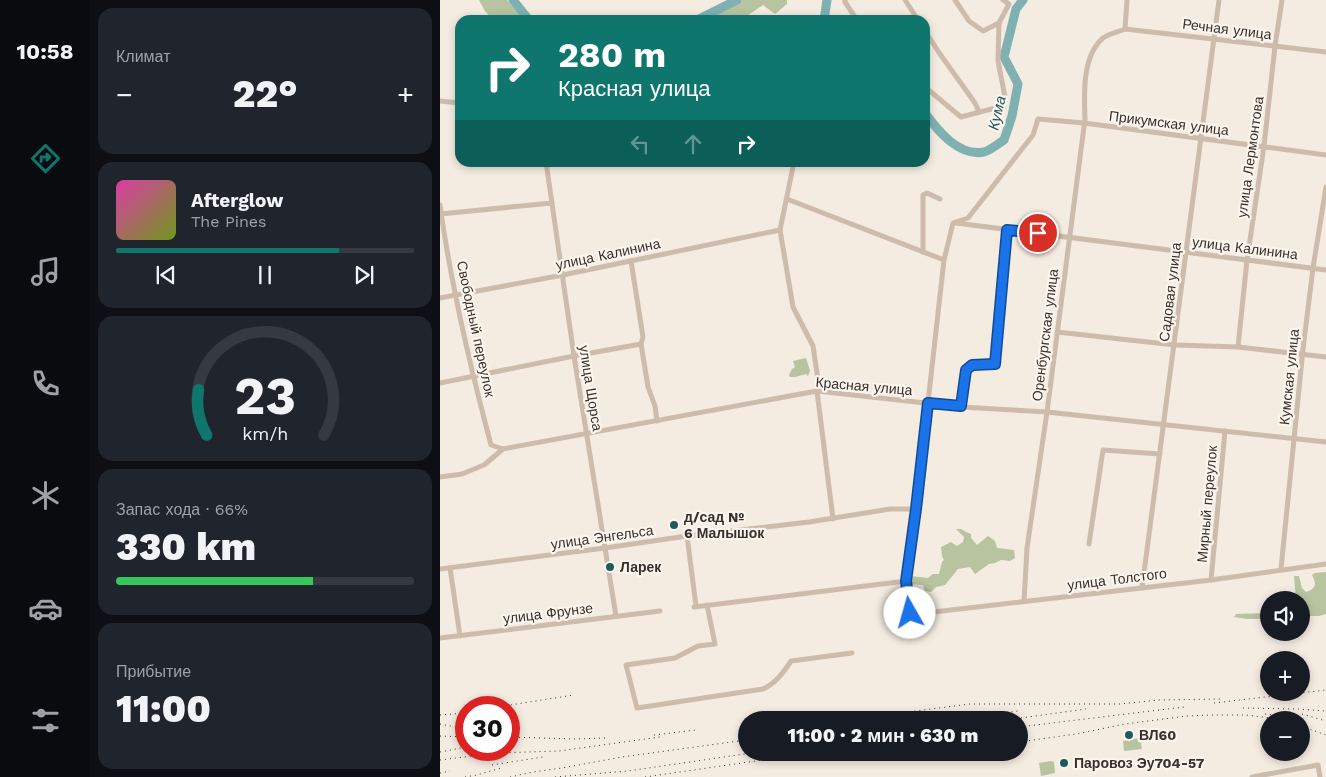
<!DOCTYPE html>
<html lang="ru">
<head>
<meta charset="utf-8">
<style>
	:root { --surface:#171b24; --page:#20242c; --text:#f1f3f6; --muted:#9ea1a6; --line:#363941; --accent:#0f766e }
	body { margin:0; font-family:"Work Sans",sans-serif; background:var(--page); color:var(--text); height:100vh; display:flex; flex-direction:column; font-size:19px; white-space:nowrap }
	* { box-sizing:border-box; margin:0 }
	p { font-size:16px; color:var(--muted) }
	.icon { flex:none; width:28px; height:28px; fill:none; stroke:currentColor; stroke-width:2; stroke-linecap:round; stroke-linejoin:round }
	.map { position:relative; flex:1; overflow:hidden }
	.details { display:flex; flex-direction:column; gap:8px; padding:8px; background:#0d0f14; width:350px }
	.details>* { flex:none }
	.hud { position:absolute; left:15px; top:15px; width:475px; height:152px; border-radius:15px; box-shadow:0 2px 8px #0003; background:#0f766e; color:#fff; overflow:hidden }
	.tools { position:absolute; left:820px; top:591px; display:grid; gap:10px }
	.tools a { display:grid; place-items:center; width:50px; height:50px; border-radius:50%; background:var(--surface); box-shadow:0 2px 8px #0003; font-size:25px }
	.speed { position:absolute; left:15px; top:696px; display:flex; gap:10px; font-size:25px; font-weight:700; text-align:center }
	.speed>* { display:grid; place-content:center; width:65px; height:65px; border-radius:50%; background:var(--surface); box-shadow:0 2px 8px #0003; line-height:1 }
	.speed .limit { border:8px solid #d22; background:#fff; color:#111 }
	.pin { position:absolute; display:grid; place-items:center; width:42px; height:42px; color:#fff; margin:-21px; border:2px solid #fff; border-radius:50%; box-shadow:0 1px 5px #0007 }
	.me { position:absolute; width:55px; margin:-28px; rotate:353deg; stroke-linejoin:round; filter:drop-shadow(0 0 4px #0008) }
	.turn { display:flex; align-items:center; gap:18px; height:105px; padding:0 20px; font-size:22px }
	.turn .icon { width:65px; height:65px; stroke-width:2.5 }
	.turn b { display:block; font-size:35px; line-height:42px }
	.lanes { display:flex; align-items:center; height:48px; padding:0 20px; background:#0003; justify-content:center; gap:25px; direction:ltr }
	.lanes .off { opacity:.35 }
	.big { font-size:38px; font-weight:800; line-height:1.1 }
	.details .widget { flex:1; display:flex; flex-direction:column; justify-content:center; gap:8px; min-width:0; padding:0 18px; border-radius:15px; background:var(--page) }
	.details .dial { align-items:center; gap:0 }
	.dial svg { height:130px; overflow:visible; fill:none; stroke:var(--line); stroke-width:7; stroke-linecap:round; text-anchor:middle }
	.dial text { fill:var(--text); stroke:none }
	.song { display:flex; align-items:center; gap:15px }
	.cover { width:60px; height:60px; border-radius:8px; background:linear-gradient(135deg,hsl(320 70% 55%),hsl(80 70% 35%)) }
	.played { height:5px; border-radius:2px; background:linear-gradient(90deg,var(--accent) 75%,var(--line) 75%) }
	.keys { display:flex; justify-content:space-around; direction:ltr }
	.heat { display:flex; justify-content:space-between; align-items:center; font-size:28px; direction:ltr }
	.charge { height:8px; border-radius:4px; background:linear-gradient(90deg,#34c759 66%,var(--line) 0) }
	.trip { position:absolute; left:298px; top:711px; width:290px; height:50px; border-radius:25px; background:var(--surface); box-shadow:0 2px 8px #0003; font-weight:800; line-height:50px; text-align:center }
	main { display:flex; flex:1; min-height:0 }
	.dock { display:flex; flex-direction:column; width:90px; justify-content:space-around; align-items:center; background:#090b0e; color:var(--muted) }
	.dock .icon { width:35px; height:35px }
	.dock .selected { color:var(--accent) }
	.dock b { font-size:22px; color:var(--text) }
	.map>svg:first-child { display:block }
	.green { fill:#b8c4a0 }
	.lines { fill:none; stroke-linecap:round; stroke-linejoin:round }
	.river { stroke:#7fb0b2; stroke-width:9 }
	.minor { stroke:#cdbbac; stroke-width:5 }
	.rail { stroke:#3b302b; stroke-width:1; stroke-dasharray:1 4; stroke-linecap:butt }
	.route-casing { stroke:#114b97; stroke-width:12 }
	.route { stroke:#1a73e8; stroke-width:9 }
	.poi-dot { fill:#1f5a5e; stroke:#fbf5ee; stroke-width:2 }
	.labels { text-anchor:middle; stroke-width:4.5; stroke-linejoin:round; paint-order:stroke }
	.street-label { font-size:14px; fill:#3b302b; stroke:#fbf5ee }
	.poi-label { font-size:14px; font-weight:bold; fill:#3b302b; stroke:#fbf5ee; text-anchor:start }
	.water-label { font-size:15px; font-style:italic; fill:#1f5a5e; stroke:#fbf5ee }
</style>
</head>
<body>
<main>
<nav class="dock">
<b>10:58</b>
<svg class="icon selected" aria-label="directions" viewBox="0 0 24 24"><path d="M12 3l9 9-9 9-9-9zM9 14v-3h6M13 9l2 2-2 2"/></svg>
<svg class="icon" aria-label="music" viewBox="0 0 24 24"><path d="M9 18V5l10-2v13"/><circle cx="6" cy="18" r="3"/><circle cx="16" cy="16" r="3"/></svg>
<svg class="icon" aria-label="phone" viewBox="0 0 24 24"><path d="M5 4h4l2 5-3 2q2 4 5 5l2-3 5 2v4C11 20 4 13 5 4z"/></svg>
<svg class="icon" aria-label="climate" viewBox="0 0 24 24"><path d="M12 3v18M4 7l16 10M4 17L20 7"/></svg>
<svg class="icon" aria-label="car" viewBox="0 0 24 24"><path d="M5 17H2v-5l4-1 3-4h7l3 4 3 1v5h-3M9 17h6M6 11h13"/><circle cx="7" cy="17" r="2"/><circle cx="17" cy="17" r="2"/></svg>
<svg class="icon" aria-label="filters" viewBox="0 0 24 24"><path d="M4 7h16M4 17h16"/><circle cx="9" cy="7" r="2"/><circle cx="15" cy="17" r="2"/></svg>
</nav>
<section class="details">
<div class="widget"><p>Климат</p>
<div class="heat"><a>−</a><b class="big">22°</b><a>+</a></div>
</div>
<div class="widget">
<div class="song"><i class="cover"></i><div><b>Afterglow</b><p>The Pines</p></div></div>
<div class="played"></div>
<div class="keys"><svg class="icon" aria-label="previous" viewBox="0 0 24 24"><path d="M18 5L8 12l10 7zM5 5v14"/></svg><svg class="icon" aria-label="pause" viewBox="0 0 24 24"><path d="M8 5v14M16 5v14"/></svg><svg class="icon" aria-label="next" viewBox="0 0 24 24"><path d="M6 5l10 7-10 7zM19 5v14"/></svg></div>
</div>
<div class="widget dial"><svg viewBox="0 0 100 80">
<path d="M14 69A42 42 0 1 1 86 69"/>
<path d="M14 69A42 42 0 0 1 9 41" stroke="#0f766e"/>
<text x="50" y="56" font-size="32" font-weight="700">23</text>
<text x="50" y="72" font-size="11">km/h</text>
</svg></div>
<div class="widget"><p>Запас хода · 66%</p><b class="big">330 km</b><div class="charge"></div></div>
<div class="widget"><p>Прибытие</p><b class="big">11:00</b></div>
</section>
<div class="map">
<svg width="886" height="777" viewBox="0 0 886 777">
	<rect width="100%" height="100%" fill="#f4ebe1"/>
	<!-- green -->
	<g class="green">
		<polygon points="39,0 67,0 84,20 53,20 45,11"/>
		<polygon points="302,0 347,0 347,4 335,14 323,5 301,20 263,20 297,3"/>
		<polygon points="366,358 370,371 368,376 366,374 355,377 350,377 349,375 352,369 355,367 353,361"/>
		<polygon points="516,529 521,529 526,532 531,534 531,538 537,545 548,536 555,541 557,548 574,550 575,558 570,561 561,560 555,563 549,564 535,574 530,567 518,569 505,585 496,587 491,592 485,591 483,585 469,584 471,576 488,578 493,574 499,574 502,562 504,560 502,556 501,547 511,542 517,546 523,542 524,537"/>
		<path d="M 886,572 L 886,614 L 879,616 L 861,616 L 861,600 L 856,600 L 854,576 L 859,576 L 862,588 L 866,592 C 876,589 877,584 872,575 L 875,573 Z"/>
		<polygon points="829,613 829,619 807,619 794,617 796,614"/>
		<polygon points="700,738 702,749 684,751 683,741"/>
		<polygon points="611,761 614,762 615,773 601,776 599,763"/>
	</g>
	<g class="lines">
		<!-- river -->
		<g class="river">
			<polyline points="73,0 89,20"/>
			<polyline points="257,20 297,0"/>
			<polyline points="384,20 387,0"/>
			<path d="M 485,113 C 498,131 519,157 544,152 C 551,150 558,144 564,140 L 572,116 L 578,84 L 564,57 L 576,9 L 583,0"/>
		</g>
		<!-- minor -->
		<g class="minor">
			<polyline points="405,0 405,2 417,20"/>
			<polyline points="465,0 478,20"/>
			<polyline points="515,0 529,21 543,31 559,23"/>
			<polyline points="685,29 886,52"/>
			<polyline points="485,31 500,54 535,103 539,112"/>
			<polyline points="485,87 521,117 559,107 565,97 558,61 559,23 569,4 563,0"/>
			<polyline points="0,101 20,103"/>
			<polyline points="886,155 644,123 598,119 593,135 528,218 513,223 504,260 476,509 466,581 470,613 476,614 771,580 886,564"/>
			<polyline points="106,162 134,356 176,616"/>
			<polyline points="354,162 340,230 353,307 373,346 378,380 377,391 393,519"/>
			<polyline points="347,199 504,260"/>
			<path d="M 0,205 C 11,286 30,366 51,445 L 63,449"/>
			<polyline points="0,214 112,203"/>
			<polyline points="516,223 886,270"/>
			<polyline points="483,252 483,195 487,193 500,199"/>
			<polyline points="191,261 203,337 201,344 208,387 215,406 217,421"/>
			<polyline points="0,298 123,275 340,230"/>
			<polyline points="617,332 735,345 798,347 886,357"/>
			<polyline points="798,347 807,260 824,146 835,46 842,0"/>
			<polyline points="0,383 134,356 201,344"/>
			<polyline points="521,407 526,370 532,365 555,365 567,230"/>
			<polyline points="0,477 22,474 44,465 63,449 377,391 521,407 607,412 886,442"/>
			<polyline points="247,536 256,606"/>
			<polyline points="649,544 663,450 720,454"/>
			<polyline points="10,568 20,636"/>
			<polyline points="0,569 165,548 247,536 369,522 450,509 476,509"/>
			<polyline points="841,569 863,349 873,268 886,187"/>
			<polyline points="771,580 785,431"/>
			<polyline points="702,588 779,0"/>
			<path d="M 584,601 L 587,548 L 607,412 L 645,119 C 644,94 642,56 663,38 C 669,34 678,32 685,29 L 687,0"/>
			<path d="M 267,605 L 275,644 L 258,646 L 235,658 L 186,665 L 197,708 L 323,689 C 336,683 343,673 351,661 L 412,653"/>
			<polyline points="254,607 466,581"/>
			<polyline points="0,638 220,611"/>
			<polyline points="812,777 878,765 880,777"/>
		</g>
		<!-- rail -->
		<g class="rail">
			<polyline points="774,703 886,690"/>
			<polyline points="51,708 134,695"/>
			<polyline points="803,708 858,709 886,711"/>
			<polyline points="825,714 842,716 856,720"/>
			<polyline points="862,714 886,721"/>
			<polyline points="0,715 26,713"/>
			<polyline points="405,720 530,704 680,704 719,700 780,699"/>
			<polyline points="512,720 578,711"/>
			<polyline points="566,720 646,709"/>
			<polyline points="0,724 26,729"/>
			<polyline points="861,726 886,735"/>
			<polyline points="579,727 744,707"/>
			<polyline points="214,735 256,730"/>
			<polyline points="0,736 26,737"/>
			<polyline points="69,737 135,739 166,738"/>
			<polyline points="579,742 636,734 685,724 747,716 771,715 806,715 831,718"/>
			<polyline points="0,752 26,747"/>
			<polyline points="0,760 56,753 119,751 220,737"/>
			<polyline points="52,765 103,757"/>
			<polyline points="0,773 10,771"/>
			<polyline points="25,777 37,775 61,768"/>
			<polyline points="70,777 93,772 122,768 182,757 306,740"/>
			<polyline points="115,777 188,771 318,752"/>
			<polyline points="205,777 378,752"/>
		</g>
	</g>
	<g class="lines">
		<defs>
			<polyline id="route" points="470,613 466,581 476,509 488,403 521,406 526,370 532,365 555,364 567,230 598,233"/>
		</defs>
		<!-- route casing -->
		<use href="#route" class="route-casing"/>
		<!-- route -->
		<use href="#route" class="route"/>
	</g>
	<!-- markers -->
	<g class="poi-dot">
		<circle cx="234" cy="525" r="5"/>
		<circle cx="170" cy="567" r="5"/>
		<circle cx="689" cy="735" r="5"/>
		<circle cx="624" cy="763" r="5"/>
	</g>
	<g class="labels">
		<!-- street labels -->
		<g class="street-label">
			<text transform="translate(787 29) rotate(7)" y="5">Речная улица</text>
			<text transform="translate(729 123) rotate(7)" y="5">Прикумская улица</text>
			<text transform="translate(810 157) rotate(-82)" y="5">улица Лермонтова</text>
			<text transform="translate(805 248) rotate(7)" y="5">улица Калинина</text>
			<text transform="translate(168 254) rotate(-12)" y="5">улица Калинина</text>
			<text transform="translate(730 292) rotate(-83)" y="5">Садовая улица</text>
			<text transform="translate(36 329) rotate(78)" y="5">Свободный переулок</text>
			<text transform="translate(605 335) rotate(-83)" y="5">Оренбургская улица</text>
			<text transform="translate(849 377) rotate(-84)" y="5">Кумская улица</text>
			<text transform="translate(424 386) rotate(5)" y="5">Красная улица</text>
			<text transform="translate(151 388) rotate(81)" y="5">улица Щорса</text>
			<text transform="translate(767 504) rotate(-85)" y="5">Мирный переулок</text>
			<text transform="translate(162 537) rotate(-8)" y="5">улица Энгельса</text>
			<text transform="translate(677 579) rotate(-7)" y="5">улица Толстого</text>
			<text transform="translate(108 613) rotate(-7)" y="5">улица Фрунзе</text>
		</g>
		<!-- poi labels -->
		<g class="poi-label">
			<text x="244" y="522">д/сад №<tspan x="244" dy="16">6 Малышок</tspan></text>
			<text x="180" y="572">Ларек</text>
			<text x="699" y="740">ВЛ60</text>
			<text x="634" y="768">Паровоз Эу704-57</text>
		</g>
		<!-- water labels -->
		<g class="water-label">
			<text transform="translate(557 113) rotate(-77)" y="5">Кума</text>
		</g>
	</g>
</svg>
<div class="tools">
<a><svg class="icon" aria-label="sound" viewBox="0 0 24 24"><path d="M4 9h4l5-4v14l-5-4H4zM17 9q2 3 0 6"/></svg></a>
<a>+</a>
<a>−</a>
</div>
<div class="speed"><div class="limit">30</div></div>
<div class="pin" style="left:598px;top:233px;background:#d93025"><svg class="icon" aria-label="arrive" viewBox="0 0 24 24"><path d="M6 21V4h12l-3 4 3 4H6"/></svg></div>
<svg class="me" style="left:470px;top:613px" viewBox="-20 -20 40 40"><circle r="19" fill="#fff"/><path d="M0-13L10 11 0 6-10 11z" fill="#1a73e8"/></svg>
<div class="trip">11:00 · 2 мин · 630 m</div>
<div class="hud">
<div class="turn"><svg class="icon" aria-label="right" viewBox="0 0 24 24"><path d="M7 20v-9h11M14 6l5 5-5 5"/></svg><div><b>280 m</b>Красная улица</div></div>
<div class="lanes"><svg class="icon off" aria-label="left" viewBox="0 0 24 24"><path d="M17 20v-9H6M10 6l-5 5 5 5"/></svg><svg class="icon off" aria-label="ahead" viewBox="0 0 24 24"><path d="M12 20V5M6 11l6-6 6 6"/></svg><svg class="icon" aria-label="right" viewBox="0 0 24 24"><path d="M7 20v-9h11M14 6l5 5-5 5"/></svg></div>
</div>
</div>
</main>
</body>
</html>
